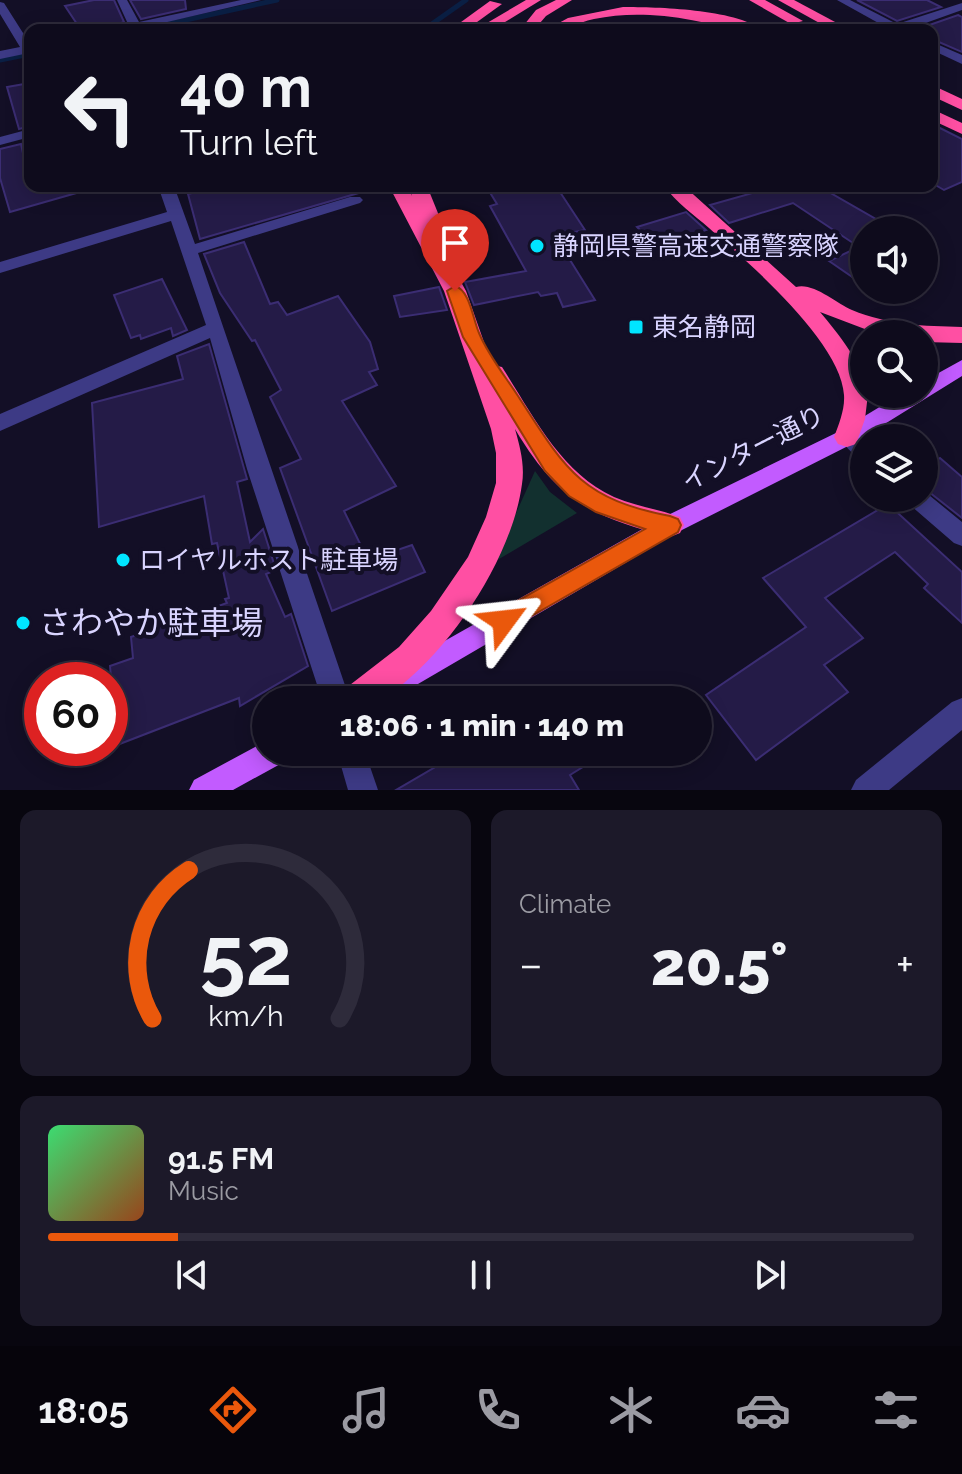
<!DOCTYPE html>
<html lang="en">
<head>
<meta charset="utf-8">
<style>
	:root { --surface:#0e0b1c; --page:#1c1929; --text:#f1f3f6; --muted:#9b9ba3; --line:#2e2b3b; --accent:#ea580c }
	body { margin:0; font-family:Raleway,"Noto Sans JP",sans-serif; background:var(--page); color:var(--text); height:100vh; display:flex; flex-direction:column; font-size:30px; white-space:nowrap }
	* { box-sizing:border-box; margin:0 }
	p { font-size:26px; color:var(--muted) }
	.icon { flex:none; width:44px; height:44px; fill:none; stroke:currentColor; stroke-width:2; stroke-linecap:round; stroke-linejoin:round }
	.map { position:relative; height:790px; overflow:hidden }
	.drawer { display:flex; flex-direction:column; gap:20px; padding:20px; background:#08060f; flex:1 }
	.drawer>* { flex:none }
	.hud { position:absolute; left:24px; top:24px; width:914px; height:168px; border-radius:16px; box-shadow:0 4px 20px #0003,0 0 0 2px var(--line); background:#0e0b1c; color:var(--text); overflow:hidden }
	.buttons { position:absolute; left:850px; top:216px; display:grid; gap:16px }
	.buttons a { display:grid; place-items:center; width:88px; height:88px; border-radius:50%; background:var(--surface); box-shadow:0 4px 20px #0003,0 0 0 2px var(--line); font-size:40px }
	.speed { position:absolute; left:24px; top:662px; display:flex; gap:16px; font-size:40px; font-weight:700; text-align:center }
	.speed>* { display:grid; place-content:center; width:104px; height:104px; border-radius:50%; background:var(--surface); box-shadow:0 4px 20px #0003,0 0 0 2px var(--line); line-height:1 }
	.speed .limit { border:12px solid #d22; background:#fff; color:#111 }
	.pin { position:absolute; display:grid; place-items:center; width:68px; height:68px; color:#fff; margin:-82px -34px; border-radius:50% 50% 50% 0; rotate:-45deg; box-shadow:0 0 8px #0007 }
	.pin .icon { rotate:45deg }
	.me { position:absolute; width:88px; margin:-44px; rotate:60deg; stroke-linejoin:round; filter:drop-shadow(0 0 6px #0008) }
	.turn { display:flex; align-items:center; gap:28px; height:168px; padding:0 24px; font-size:36px }
	.turn .icon { width:104px; height:104px; stroke-width:2.5 }
	.turn b { display:block; font-size:56px; line-height:68px }
	.big { font-size:60px; font-weight:800; line-height:1.1 }
	.drawer .card { flex:1; display:flex; flex-direction:column; justify-content:center; gap:12px; min-width:0; padding:0 28px; border-radius:16px; background:var(--page) }
	.drawer .dial { align-items:center; gap:0 }
	.dial svg { height:208px; overflow:visible; fill:none; stroke:var(--line); stroke-width:7; stroke-linecap:round; text-anchor:middle }
	.dial text { fill:var(--text); stroke:none }
	.song { display:flex; align-items:center; gap:24px }
	.cover { width:96px; height:96px; border-radius:12px; background:linear-gradient(135deg,hsl(140 70% 55%),hsl(20 70% 35%)) }
	.played { height:8px; border-radius:4px; background:linear-gradient(90deg,var(--accent) 15%,var(--line) 15%) }
	.keys { display:flex; justify-content:space-around; direction:ltr }
	.heat { display:flex; justify-content:space-between; align-items:center; font-size:44px; direction:ltr }
	.drawer .tiles { flex:1; display:grid; gap:20px; grid-template-columns:1fr 1fr }
	.card:last-child { grid-column:span 2 }
	.trip { position:absolute; left:252px; top:686px; width:460px; height:80px; border-radius:40px; background:var(--surface); box-shadow:0 4px 20px #0003,0 0 0 2px var(--line); font-weight:800; line-height:80px; text-align:center }
	.tabs { display:flex; height:128px; justify-content:space-around; align-items:center; background:#06040b; color:var(--muted) }
	.tabs .icon { width:56px; height:56px }
	.tabs .current { color:var(--accent) }
	.tabs b { font-size:36px; color:var(--text) }
	.map>svg:first-child { display:block }
	.green { fill:#12302f }
	.lines { fill:none; stroke-linecap:round; stroke-linejoin:round }
	.stream { stroke:#0a1f44; stroke-width:5 }
	.building { fill:#241b47; stroke:#3b2d73; stroke-width:2 }
	.minor { fill:#3d3a85; fill-rule:evenodd }
	.primary { fill:#c25bff; fill-rule:evenodd }
	.motorway { fill:#ff4fa3; fill-rule:evenodd }
	.route { fill:#ea580c; stroke:#983908; stroke-width:2 }
	.poi-dot { fill:#00e5ff; stroke:#130f26; stroke-width:3 }
	.labels { text-anchor:middle; stroke-width:8; stroke-linejoin:round; paint-order:stroke }
	.poi-label { font-size:26px; fill:#d9d4ff; stroke:#130f26; text-anchor:start }
	.street-label { font-size:26px; fill:#d9d4ff; stroke:#130f26 }
	.near-poi-label { font-size:32px; fill:#d9d4ff; stroke:#130f26; text-anchor:start }
</style>
</head>
<body>
<div class="map">
<svg width="962" height="790" viewBox="0 0 962 790">
	<rect width="100%" height="100%" fill="#130f26"/>
	<!-- green -->
	<polygon class="green" points="535,471 550,492 577,513 494,562"/>
	<g class="lines">
		<!-- stream -->
		<g class="stream">
			<polyline points="429,26 466,0"/>
			<polyline points="140,30 277,0"/>
			<polyline points="0,60 30,54"/>
		</g>
	</g>
	<!-- building -->
	<g class="building">
		<polygon points="94,0 114,0 124,22 101,30 81,30 65,6"/>
		<polygon points="130,0 185,0 186,9 141,19"/>
		<polygon points="857,0 927,0 941,7 897,21"/>
		<polygon points="958,15 962,17 962,52 932,39 932,30 915,30"/>
		<polygon points="30,83 30,126 19,129 7,87"/>
		<polygon points="932,124 962,139 962,182 944,190 932,183"/>
		<polygon points="21,144 30,186 79,186 80,192 10,212 0,178 0,149"/>
		<polygon points="220,186 368,186 369,190 200,239 188,194"/>
		<polygon points="486,186 556,186 585,230 555,236 595,300 563,307 557,293 541,296 538,292 474,305 465,282 526,271 490,206 497,204"/>
		<polygon points="768,186 832,186 833,191 829,192 895,230 864,230 864,285 829,261 859,247 793,203 729,223 710,205 770,188"/>
		<polygon points="686,212 706,230 655,245 637,227"/>
		<polygon points="244,242 270,304 278,302 287,315 338,296 370,342 378,369 369,372 377,385 342,401 396,486 344,511 368,560 412,545 425,572 332,611 280,468 301,459 270,397 281,390 255,340 252,341 220,293 204,254"/>
		<polygon points="162,279 187,330 173,336 171,328 141,339 140,335 131,338 114,295"/>
		<polygon points="439,287 447,310 400,317 394,296"/>
		<polygon points="209,344 247,479 237,482 250,542 263,529 276,570 266,574 285,617 291,614 308,666 240,706 239,698 117,745 110,666 133,658 131,637 227,603 225,599 229,598 217,543 212,544 204,496 99,527 92,403 183,379 177,356"/>
		<polygon points="940,458 962,477 962,518 924,488 924,469"/>
		<polygon points="888,504 962,572 962,623 924,588 928,584 895,552 825,598 863,638 824,665 848,692 756,760 706,695 806,627 763,578"/>
		<polygon points="461,752 607,752 570,775 579,790 396,790"/>
	</g>
	<g class="lines">
		<!-- minor -->
		<g class="minor">
			<polygon points="117,0 127,0 139,22 241,0 261,0 133,30 111,30 128,24"/>
			<polygon points="837,0 850,0 897,24 962,3 962,10 906,30 891,30"/>
			<polygon points="0,2 4,3 30,44 30,58 24,54 0,59 0,51 20,47 0,14"/>
			<polygon points="932,42 962,55 962,64 932,50"/>
			<polygon points="30,129 30,137 0,145 0,137"/>
			<polygon points="158,186 174,186 195,244 350,197 360,197 363,200 360,203 198,253 350,700 322,700 247,469 210,338 0,431 0,414 206,325 171,221 0,273 0,262 167,212"/>
			<polygon points="847,429 864,439 864,460 856,457 837,437 840,431"/>
			<polygon points="924,491 962,522 962,546 954,543 910,505 907,498 924,498"/>
			<polygon points="962,698 962,730 889,790 851,790 856,780 952,702"/>
			<polygon points="337,752 365,752 378,790 348,790"/>
		</g>
		<!-- primary -->
		<g class="primary">
			<polygon points="962,360 962,376 854,443 678,532 406,691 397,695 388,691 384,682 388,673 662,518 840,431 901,394 924,394 924,381"/>
			<polygon points="266,741 266,752 288,752 284,762 233,790 189,790 194,780"/>
		</g>
		<!-- motorway -->
		<g class="motorway">
			<polygon points="526,0 541,0 492,30 475,30"/>
			<polygon points="556,0 572,0 546,16 534,30 520,30 536,10"/>
			<polygon points="749,0 765,0 803,21 791,24"/>
			<polygon points="778,0 794,0 850,30 832,30"/>
			<polygon points="490,1 502,4 466,30 450,30"/>
			<path d="M 623,7 C 657,7 735,9 762,30 C 725,30 688,16 650,15 C 632,14 612,15 594,19 C 577,23 564,30 546,30 L 568,18 Z"/>
			<polygon points="932,85 962,99 962,110 932,96"/>
			<polygon points="932,109 962,123 962,134 932,120"/>
			<path d="M 389,186 L 407,186 L 412,196 L 409,186 L 427,186 L 442,223 L 431,228 L 466,291 L 492,365 L 502,367 C 533,415 560,472 614,497 C 635,506 658,509 680,517 L 684,525 L 680,533 L 670,537 C 592,517 557,500 515,429 C 520,447 525,465 522,484 C 513,553 457,640 404,683 C 398,688 391,696 385,699 C 374,704 354,700 342,700 L 346,688 L 399,647 L 431,611 L 468,557 L 486,517 L 496,483 L 496,453 L 491,429 L 444,291 Z"/>
			<path d="M 664,186 L 684,186 L 796,287 C 813,282 836,303 852,310 C 888,325 924,326 962,327 L 962,343 L 924,342 L 924,334 L 878,334 L 820,312 C 839,335 864,363 864,394 L 868,394 L 865,419 L 856,444 L 847,447 L 838,444 L 834,437 C 839,424 845,409 844,395 C 841,342 748,262 709,228 C 694,215 676,202 664,186 Z"/>
		</g>
	</g>
	<!-- route -->
	<path class="route" d="M 455,286 C 470,290 473,320 479,333 C 488,355 505,376 518,396 C 565,469 581,499 670,516 L 678,519 L 681,525 L 678,532 L 504,632 L 496,628 L 493,621 L 496,613 L 645,529 L 596,512 L 569,496 L 545,471 L 463,337 L 447,291 Z"/>
	<!-- markers -->
	<g class="poi-dot">
		<circle cx="537" cy="246" r="8"/>
		<rect x="628" y="319" width="16" height="16" rx="4"/>
		<circle cx="123" cy="560" r="8"/>
		<circle cx="23" cy="623" r="8"/>
	</g>
	<g class="labels">
		<!-- poi labels -->
		<g class="poi-label">
			<text x="553" y="255">静岡県警高速交通警察隊</text>
			<text x="652" y="336">東名静岡</text>
			<text x="139" y="569">ロイヤルホスト駐車場</text>
		</g>
		<!-- street labels -->
		<g class="street-label">
			<text transform="translate(753 448) rotate(-27)" y="9">インター通り</text>
		</g>
		<!-- near-poi labels -->
		<g class="near-poi-label">
			<text x="39" y="634">さわやか駐車場</text>
		</g>
	</g>
</svg>
<div class="buttons">
<a><svg class="icon" aria-label="sound" viewBox="0 0 24 24"><path d="M4 9h4l5-4v14l-5-4H4zM17 9q2 3 0 6"/></svg></a>
<a><svg class="icon" aria-label="search" viewBox="0 0 24 24"><circle cx="10" cy="10" r="6"/><path d="M15 15l6 6"/></svg></a>
<a><svg class="icon" aria-label="layers" viewBox="0 0 24 24"><path d="M12 4l9 5-9 5-9-5zM3 14l9 5 9-5"/></svg></a>
</div>
<div class="speed"><div class="limit">60</div></div>
<div class="pin" style="left:455px;top:291px;background:#d93025"><svg class="icon" aria-label="arrive" viewBox="0 0 24 24"><path d="M6 21V4h12l-3 4 3 4H6"/></svg></div>
<svg class="me" style="left:504px;top:621px" viewBox="-20 -20 40 40"><path d="M0-17L14 15 0 8-14 15z" fill="#ea580c" stroke="#fff" stroke-width="4"/></svg>
<div class="trip">18:06 · 1 min · 140 m</div>
<div class="hud">
<div class="turn"><svg class="icon" aria-label="left" viewBox="0 0 24 24"><path d="M17 20v-9H6M10 6l-5 5 5 5"/></svg><div><b>40 m</b>Turn left</div></div>
</div>
</div>
<section class="drawer">
<div class="tiles">
<div class="card dial"><svg viewBox="0 0 100 80">
<path d="M14 69A42 42 0 1 1 86 69"/>
<path d="M14 69A42 42 0 0 1 28 12" stroke="#ea580c"/>
<text x="50" y="56" font-size="32" font-weight="700">52</text>
<text x="50" y="72" font-size="11">km/h</text>
</svg></div>
<div class="card"><p>Climate</p>
<div class="heat"><a>−</a><b class="big">20.5°</b><a>+</a></div>
</div>
<div class="card">
<div class="song"><i class="cover"></i><div><b>91.5 FM</b><p>Music</p></div></div>
<div class="played"></div>
<div class="keys"><svg class="icon" aria-label="previous" viewBox="0 0 24 24"><path d="M18 5L8 12l10 7zM5 5v14"/></svg><svg class="icon" aria-label="pause" viewBox="0 0 24 24"><path d="M8 5v14M16 5v14"/></svg><svg class="icon" aria-label="next" viewBox="0 0 24 24"><path d="M6 5l10 7-10 7zM19 5v14"/></svg></div>
</div>
</div>
</section>
<nav class="tabs">
<b>18:05</b>
<svg class="icon current" aria-label="directions" viewBox="0 0 24 24"><path d="M12 3l9 9-9 9-9-9zM9 14v-3h6M13 9l2 2-2 2"/></svg>
<svg class="icon" aria-label="music" viewBox="0 0 24 24"><path d="M9 18V5l10-2v13"/><circle cx="6" cy="18" r="3"/><circle cx="16" cy="16" r="3"/></svg>
<svg class="icon" aria-label="phone" viewBox="0 0 24 24"><path d="M5 4h4l2 5-3 2q2 4 5 5l2-3 5 2v4C11 20 4 13 5 4z"/></svg>
<svg class="icon" aria-label="climate" viewBox="0 0 24 24"><path d="M12 3v18M4 7l16 10M4 17L20 7"/></svg>
<svg class="icon" aria-label="car" viewBox="0 0 24 24"><path d="M5 17H2v-5l4-1 3-4h7l3 4 3 1v5h-3M9 17h6M6 11h13"/><circle cx="7" cy="17" r="2"/><circle cx="17" cy="17" r="2"/></svg>
<svg class="icon" aria-label="filters" viewBox="0 0 24 24"><path d="M4 7h16M4 17h16"/><circle cx="9" cy="7" r="2"/><circle cx="15" cy="17" r="2"/></svg>
</nav>
</body>
</html>
